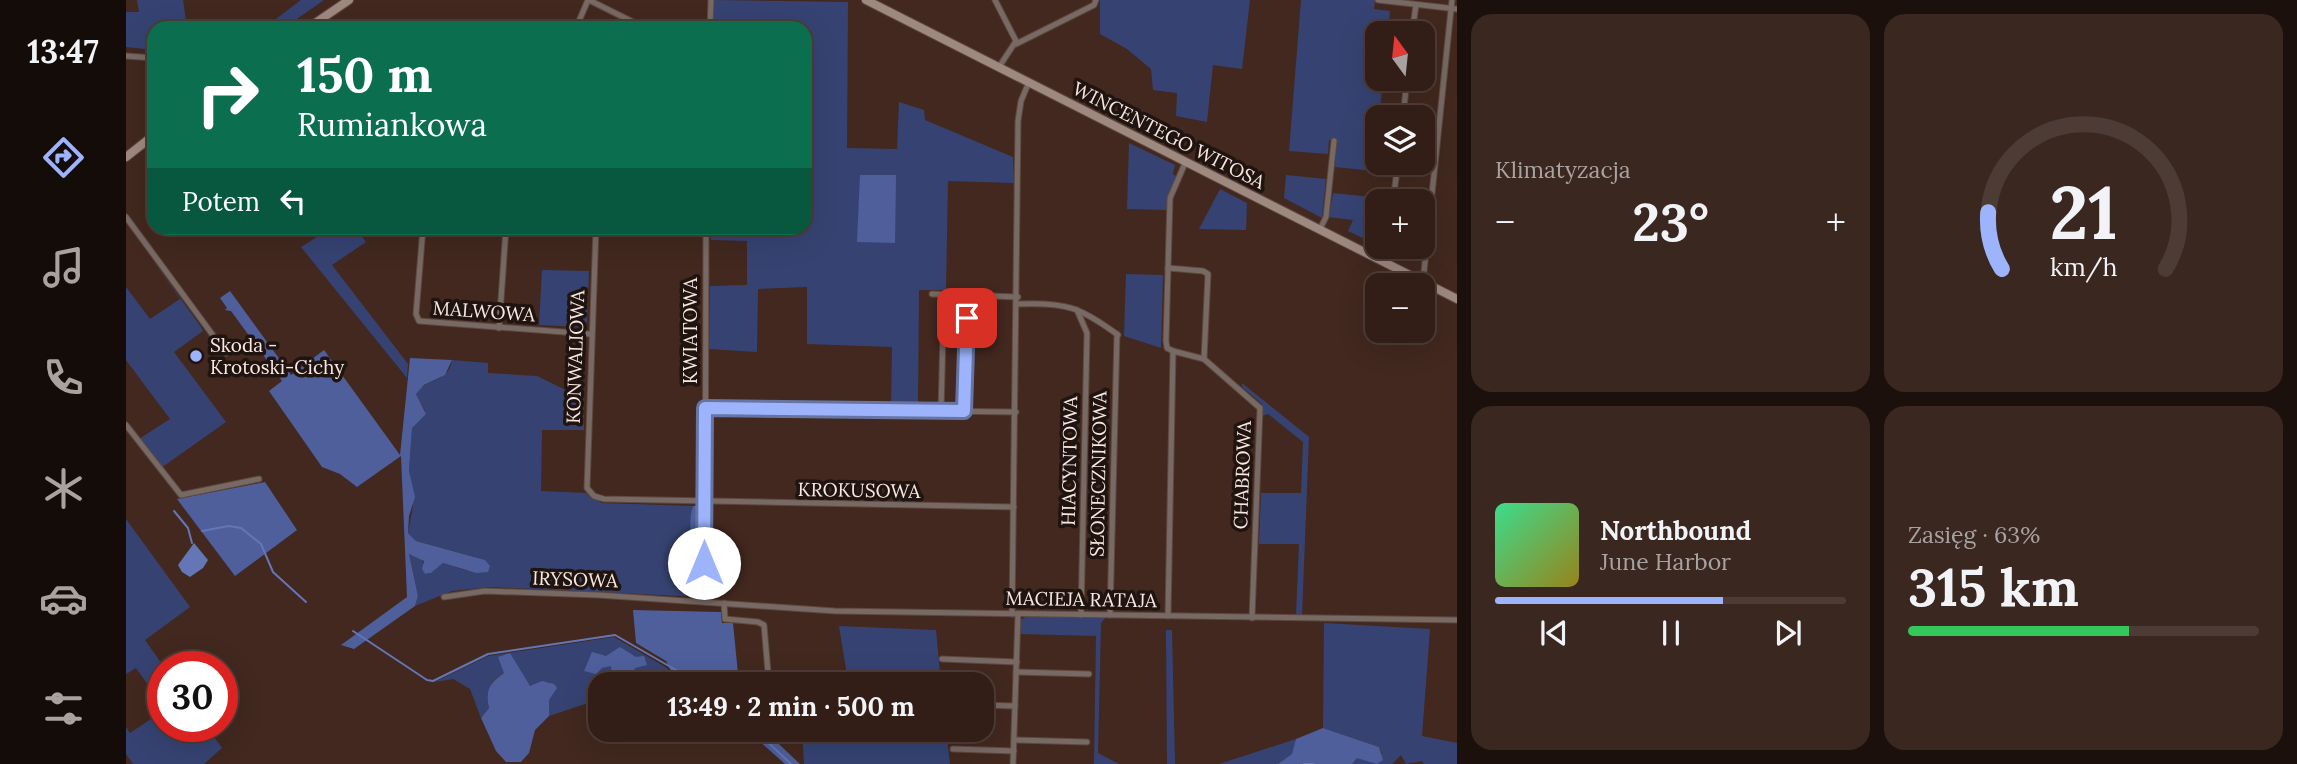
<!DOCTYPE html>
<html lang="pl">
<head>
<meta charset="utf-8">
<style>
	:root { --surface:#321e17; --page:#3a2720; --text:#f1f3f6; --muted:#a8a2a1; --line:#4d3c36; --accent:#9db4fd }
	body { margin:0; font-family:Lora,serif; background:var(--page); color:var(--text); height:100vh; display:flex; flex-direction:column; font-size:26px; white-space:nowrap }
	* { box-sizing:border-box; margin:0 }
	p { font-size:23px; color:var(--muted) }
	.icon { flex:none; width:38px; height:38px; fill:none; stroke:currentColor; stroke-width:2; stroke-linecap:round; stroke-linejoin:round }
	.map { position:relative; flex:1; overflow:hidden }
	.sheet { display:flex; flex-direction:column; gap:14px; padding:14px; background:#1c100d; width:840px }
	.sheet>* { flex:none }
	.guide { position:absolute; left:21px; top:21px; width:665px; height:214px; border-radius:21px; box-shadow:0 7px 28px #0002,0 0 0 2px var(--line); background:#0b6e4f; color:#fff; overflow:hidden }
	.needle { width:46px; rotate:345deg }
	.buttons { position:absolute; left:1239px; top:21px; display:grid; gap:14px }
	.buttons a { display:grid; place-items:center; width:70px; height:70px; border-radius:14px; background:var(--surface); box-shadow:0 7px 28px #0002,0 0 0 2px var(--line); font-size:35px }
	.speed { position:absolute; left:21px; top:651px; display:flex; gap:14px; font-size:35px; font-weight:700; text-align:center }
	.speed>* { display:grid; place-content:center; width:91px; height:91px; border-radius:50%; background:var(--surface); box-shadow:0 7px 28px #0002,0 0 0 2px var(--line); line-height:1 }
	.speed .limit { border:10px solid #d22; background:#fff; color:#111 }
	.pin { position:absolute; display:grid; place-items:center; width:60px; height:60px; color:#fff; margin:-30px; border-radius:14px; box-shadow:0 4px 10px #0006 }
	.me { position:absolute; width:77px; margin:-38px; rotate:0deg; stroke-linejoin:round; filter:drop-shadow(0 0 5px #0008) }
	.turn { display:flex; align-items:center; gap:24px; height:147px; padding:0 35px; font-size:32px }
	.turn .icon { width:91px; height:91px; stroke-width:2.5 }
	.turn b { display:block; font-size:49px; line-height:60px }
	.then { display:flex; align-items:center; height:66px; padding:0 35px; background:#0003; gap:14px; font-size:26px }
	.big { font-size:52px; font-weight:800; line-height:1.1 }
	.sheet .card { flex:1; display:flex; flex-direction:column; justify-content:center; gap:10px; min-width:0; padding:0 24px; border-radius:21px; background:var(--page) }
	.sheet .dial { align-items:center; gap:0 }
	.dial svg { height:182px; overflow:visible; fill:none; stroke:var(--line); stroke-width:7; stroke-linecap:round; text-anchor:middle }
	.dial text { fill:var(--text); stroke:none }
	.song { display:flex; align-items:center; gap:21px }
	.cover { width:84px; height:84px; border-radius:10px; background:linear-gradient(135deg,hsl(150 70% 55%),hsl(50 70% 35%)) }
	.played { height:7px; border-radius:4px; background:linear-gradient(90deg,var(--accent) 65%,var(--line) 65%) }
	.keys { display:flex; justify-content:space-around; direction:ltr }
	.heat { display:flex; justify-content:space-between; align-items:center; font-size:38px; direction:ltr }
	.charge { height:10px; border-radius:5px; background:linear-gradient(90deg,#34c759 63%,var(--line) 0) }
	.sheet .tiles { flex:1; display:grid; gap:14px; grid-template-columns:repeat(2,1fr) }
	.trip { position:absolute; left:462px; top:672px; width:406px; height:70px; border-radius:21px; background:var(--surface); box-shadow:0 7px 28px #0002,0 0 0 2px var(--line); font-weight:800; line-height:70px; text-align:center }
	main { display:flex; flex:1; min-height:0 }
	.tabs { display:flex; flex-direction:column; width:126px; justify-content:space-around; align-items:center; background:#140c09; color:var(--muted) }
	.tabs .icon { width:49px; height:49px }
	.tabs .selected { color:var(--accent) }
	.tabs b { font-size:32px; color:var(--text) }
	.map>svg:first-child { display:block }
	.green { fill:#364372 }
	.forest { fill:#4e5f9c }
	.water { fill:#6476b5 }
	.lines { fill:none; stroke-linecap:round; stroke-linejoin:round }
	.stream { stroke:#6476b5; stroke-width:2 }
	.street-casing { stroke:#5f473e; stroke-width:7 }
	.secondary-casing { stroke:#5f473e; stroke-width:10 }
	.street { stroke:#776964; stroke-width:5 }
	.secondary { stroke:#9e8981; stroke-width:8 }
	.route-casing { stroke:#6675a4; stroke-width:18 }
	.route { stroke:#9db4fd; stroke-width:12 }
	.poi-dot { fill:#9db4fd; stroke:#201410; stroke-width:2.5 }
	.labels { text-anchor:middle; stroke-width:7; stroke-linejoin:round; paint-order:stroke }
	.street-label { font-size:19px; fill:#f9e8e2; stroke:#201410 }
	.poi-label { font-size:19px; fill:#f9e8e2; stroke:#201410; text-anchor:start }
</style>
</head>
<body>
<main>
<nav class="tabs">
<b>13:47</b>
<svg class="icon selected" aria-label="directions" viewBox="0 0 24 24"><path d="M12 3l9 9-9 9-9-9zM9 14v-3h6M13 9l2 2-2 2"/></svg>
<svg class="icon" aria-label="music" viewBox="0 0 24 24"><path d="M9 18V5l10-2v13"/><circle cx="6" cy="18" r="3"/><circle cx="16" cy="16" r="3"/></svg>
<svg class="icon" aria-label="phone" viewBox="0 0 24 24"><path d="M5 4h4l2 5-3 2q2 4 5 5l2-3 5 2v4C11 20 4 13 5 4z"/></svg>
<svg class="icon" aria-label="climate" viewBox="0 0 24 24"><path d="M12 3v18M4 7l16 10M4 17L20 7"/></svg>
<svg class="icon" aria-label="car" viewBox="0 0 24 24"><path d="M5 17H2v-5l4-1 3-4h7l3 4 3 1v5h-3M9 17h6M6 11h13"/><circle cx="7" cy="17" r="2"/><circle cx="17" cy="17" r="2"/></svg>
<svg class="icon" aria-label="filters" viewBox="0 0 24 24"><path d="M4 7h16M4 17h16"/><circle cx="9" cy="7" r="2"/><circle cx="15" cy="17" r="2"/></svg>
</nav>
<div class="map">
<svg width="1331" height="764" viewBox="0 0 1331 764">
	<rect width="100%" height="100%" fill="#42281f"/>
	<!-- green -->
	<g class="green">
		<polygon points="11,0 57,0 61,28 28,28 28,50 0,47 0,12 13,12"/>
		<polygon points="175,0 198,0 158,28 138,28"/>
		<polygon points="587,0 722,2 721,148 771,149 773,102 798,110 799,120 887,157 888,183 822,181 820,290 793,290 792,406 765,408 766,347 681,344 681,287 632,289 631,352 583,349 584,286 621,285 621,241 585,240 585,228 679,228 679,28 587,28"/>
		<polygon points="974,0 1124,0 1116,69 1087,65 1081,122 1050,116 1051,93 1027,90 1025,69 1001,49 974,34"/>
		<polygon points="1175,0 1249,0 1248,9 1264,11 1262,33 1251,33 1251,79 1257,79 1248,171 1209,167 1211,140 1203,140 1202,154 1163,151"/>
		<polygon points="1003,143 1049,165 1047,174 1050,176 1042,196 1041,210 1001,209"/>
		<polygon points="1160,175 1200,179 1196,218 1158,198"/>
		<polygon points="1094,189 1121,203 1120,230 1073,229"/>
		<polygon points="1207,193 1245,197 1241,240 1222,231 1227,220 1203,217"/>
		<polygon points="205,228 229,228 240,242 206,265 282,364 281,378 175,247"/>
		<polygon points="18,248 75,327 77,331 48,352 100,422 35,468 13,439 44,419 0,360 0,287 24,319 54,299"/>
		<polygon points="416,270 463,271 461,322 454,327 413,325"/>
		<polygon points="1000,274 1037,275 1035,348 998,336"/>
		<path d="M 326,360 L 362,363 L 362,373 L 411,376 L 458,399 L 458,430 L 416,430 L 415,491 L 460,493 L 476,503 L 567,506 C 562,523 573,560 564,571 L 572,597 L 576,597 L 364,587 L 326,591 L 289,606 L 292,596 L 283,554 L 296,558 L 299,574 L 303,574 L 317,563 L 342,571 L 352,558 L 290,541 L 282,533 L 287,506 L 283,471 L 286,428 L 299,411 L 290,394 C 299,378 323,383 326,360 Z"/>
		<polygon points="1116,383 1183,437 1176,616 1141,615 1170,615 1173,544 1133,544 1135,493 1175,493 1177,442 1142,414 1136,416 1136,404 1116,387"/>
		<polygon points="0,519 64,607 19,640 38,667 37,706 10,668 0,674"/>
		<polygon points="900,616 980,617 975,623 972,753 993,764 968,764 970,636 894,634 894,621"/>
		<polygon points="1198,623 1304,629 1296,736 1331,743 1331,764 1298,764 1296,761 1280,764 1275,755 1266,764 1226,764 1231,758 1256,754 1253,747 1197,728"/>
		<polygon points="713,626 810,630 815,684 719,684 720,669"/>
		<polygon points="1040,630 1046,630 1049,764 1041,764"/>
		<path d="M 488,637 L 541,668 L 551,684 L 474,684 L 474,699 L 423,716 L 423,682 L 404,686 L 378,673 C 363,683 359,690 363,708 L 355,718 L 344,689 L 327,679 L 309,682 L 362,656 Z"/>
		<polygon points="37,711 37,726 80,726 96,748 78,764 7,764 0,754 0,727 4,733"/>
		<polygon points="676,730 820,730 824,764 678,764"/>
		<polygon points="1170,739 1167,754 1152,764 1093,764"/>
	</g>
	<!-- forest -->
	<g class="forest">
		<polygon points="734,175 770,175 769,243 731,242"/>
		<polygon points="104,291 165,375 198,350 274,455 284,358 326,360 319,375 298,385 290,394 300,414 286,428 283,471 289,497 283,516 282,533 290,541 359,560 364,566 362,572 350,573 317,563 305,573 299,574 296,569 298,561 283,554 292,596 289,606 228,649 215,645 281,597 275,456 231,487 214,474 196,467 143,391 156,381 105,311 99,310 101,308 94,298"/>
		<polygon points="139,482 171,530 109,576 51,499"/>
		<path d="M 567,506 L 575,506 L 576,597 L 568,593 C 560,571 569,575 568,562 C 567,543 561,524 567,506 Z"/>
		<polygon points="507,610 595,612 596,623 607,623 613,684 551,684 540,661 510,643"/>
		<polygon points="494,647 510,657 518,656 521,665 509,668 506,675 495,681 486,677 485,666 476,668 470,674 458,671 466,652 480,656"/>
		<path d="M 384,653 L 404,686 L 416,681 L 428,684 L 431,688 L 423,700 L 423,716 L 409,730 L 403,753 L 395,762 L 380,762 L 370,751 L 355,718 L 363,708 C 359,690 363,684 378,673 L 372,657 Z"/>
		<polygon points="1197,728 1253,747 1257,760 1251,764 1231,758 1226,764 1152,764 1166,754 1170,739"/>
		<polygon points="621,730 638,730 674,764 659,764"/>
	</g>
	<!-- water -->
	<polygon class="water" points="68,543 82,560 77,568 64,577 56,572 52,565"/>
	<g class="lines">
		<!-- stream -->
		<g class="stream">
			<polyline points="48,511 62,528 66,543"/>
			<polyline points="76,531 103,526 115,528 135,544 147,572 180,602"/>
			<polyline points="227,631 301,680 307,681 362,654 489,635 562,677 568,684"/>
			<polyline points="629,730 665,764"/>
			<polyline points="1178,764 1188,764"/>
		</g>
		<defs>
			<g id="street">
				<polyline points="463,0 519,28"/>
				<polyline points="869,0 890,41 873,67"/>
				<polyline points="1252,0 1331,9"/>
				<polyline points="450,28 462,0"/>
				<polyline points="584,28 585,0"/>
				<polyline points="1286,33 1290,5"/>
				<polyline points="890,44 968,5 970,0"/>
				<polyline points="0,56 28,58"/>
				<polyline points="1277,117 1281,79"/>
				<polyline points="1267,201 1272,163"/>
				<polyline points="0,217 100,353"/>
				<polyline points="297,228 290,314 293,321 464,334"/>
				<polyline points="470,228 461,488 468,496 478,499 888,507"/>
				<polyline points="1194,229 1200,217 1208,141"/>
				<polyline points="1042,268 1077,271 1082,274 1078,359 1134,408 1126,618"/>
				<polyline points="1297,281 1326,0"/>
				<polyline points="806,294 892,297"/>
				<path d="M 892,304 C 940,302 954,307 992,335"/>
				<polyline points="951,310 961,333 955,615"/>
				<polyline points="373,328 380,228"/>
				<polyline points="1047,351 1041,348 1040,341 1044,198 1060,161"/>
				<polyline points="579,408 890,412"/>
				<polyline points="815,411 818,295"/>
				<polyline points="838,411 841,295"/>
				<polyline points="0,425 55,495 133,479"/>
				<polyline points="318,597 359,591 472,595 709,611 1331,620"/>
				<polyline points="579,602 580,228"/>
				<polyline points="598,603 599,619 632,622 638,625 643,684"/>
				<polyline points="886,614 892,121 895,101 903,82"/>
				<polyline points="984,615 991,334"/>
				<polyline points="1042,616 1047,351 1078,359"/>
				<polyline points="816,659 891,662"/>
				<polyline points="890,672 963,674"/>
				<polyline points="856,705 889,706"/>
				<polyline points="888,740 961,742"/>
				<polyline points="827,749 888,751"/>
				<polyline points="887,764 892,614"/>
			</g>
			<g id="secondary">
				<polyline points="740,0 1331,299"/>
				<polyline points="182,28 223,0"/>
				<polyline points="0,157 28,135"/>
			</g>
		</defs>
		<!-- street casing -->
		<use href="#street" class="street-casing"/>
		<!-- secondary casing -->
		<use href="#secondary" class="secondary-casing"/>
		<!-- street -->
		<use href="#street" class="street"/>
		<!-- secondary -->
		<use href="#secondary" class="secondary"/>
	</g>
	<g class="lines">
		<defs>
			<polyline id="route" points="578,563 579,408 838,411 841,318"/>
		</defs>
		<!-- route casing -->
		<use href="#route" class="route-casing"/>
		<!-- route -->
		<use href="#route" class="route"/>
	</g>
	<!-- markers -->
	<circle class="poi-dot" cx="70" cy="356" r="7"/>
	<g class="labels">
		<!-- street labels -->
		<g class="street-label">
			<text transform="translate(1043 135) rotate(27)" y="7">WINCENTEGO WITOSA</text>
			<text transform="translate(358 311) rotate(4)" y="7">MALWOWA</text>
			<text transform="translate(564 331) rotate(-90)" y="7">KWIATOWA</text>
			<text transform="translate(449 357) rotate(-88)" y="7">KONWALIOWA</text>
			<text transform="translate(943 461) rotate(-89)" y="7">HIACYNTOWA</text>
			<text transform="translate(972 474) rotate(-89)" y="7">SŁONECZNIKOWA</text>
			<text transform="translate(1116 475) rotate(-88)" y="7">CHABROWA</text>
			<text transform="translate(733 490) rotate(1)" y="7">KROKUSOWA</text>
			<text transform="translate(449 579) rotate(2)" y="7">IRYSOWA</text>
			<text transform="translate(955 599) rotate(1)" y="7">MACIEJA RATAJA</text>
		</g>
		<!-- poi labels -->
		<g class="poi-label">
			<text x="84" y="352">Skoda -<tspan x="84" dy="22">Krotoski-Cichy</tspan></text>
		</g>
	</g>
</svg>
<div class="buttons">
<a><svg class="needle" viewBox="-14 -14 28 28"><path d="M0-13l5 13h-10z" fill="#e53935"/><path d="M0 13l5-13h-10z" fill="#a8a2a1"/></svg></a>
<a><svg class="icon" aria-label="layers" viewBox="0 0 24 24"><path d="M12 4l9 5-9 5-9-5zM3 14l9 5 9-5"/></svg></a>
<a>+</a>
<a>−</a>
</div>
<div class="speed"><div class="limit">30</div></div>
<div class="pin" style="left:841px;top:318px;background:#d93025"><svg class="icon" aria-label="arrive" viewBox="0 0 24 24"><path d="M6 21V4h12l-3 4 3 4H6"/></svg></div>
<svg class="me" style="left:578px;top:563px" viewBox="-20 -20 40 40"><circle r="19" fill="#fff"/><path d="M0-13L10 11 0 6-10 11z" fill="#9db4fd"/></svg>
<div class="trip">13:49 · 2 min · 500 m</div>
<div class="guide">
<div class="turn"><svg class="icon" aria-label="right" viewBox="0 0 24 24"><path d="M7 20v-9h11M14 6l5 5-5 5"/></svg><div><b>150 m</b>Rumiankowa</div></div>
<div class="then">Potem<svg class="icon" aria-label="left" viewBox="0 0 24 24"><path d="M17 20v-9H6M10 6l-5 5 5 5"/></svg></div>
</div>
</div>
<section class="sheet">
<div class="tiles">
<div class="card"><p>Klimatyzacja</p>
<div class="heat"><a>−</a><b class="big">23°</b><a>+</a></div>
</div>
<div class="card dial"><svg viewBox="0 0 100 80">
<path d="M14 69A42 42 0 1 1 86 69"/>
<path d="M14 69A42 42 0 0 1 8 44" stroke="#9db4fd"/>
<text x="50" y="56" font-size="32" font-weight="700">21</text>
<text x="50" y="72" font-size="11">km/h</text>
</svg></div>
<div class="card">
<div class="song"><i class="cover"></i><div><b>Northbound</b><p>June Harbor</p></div></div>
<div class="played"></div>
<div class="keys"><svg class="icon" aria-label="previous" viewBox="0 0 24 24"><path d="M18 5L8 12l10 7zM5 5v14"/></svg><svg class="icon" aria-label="pause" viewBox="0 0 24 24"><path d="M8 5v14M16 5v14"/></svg><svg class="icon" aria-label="next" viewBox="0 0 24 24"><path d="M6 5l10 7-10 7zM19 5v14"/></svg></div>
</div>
<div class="card"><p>Zasięg · 63%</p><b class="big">315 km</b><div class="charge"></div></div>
</div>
</section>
</main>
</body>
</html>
